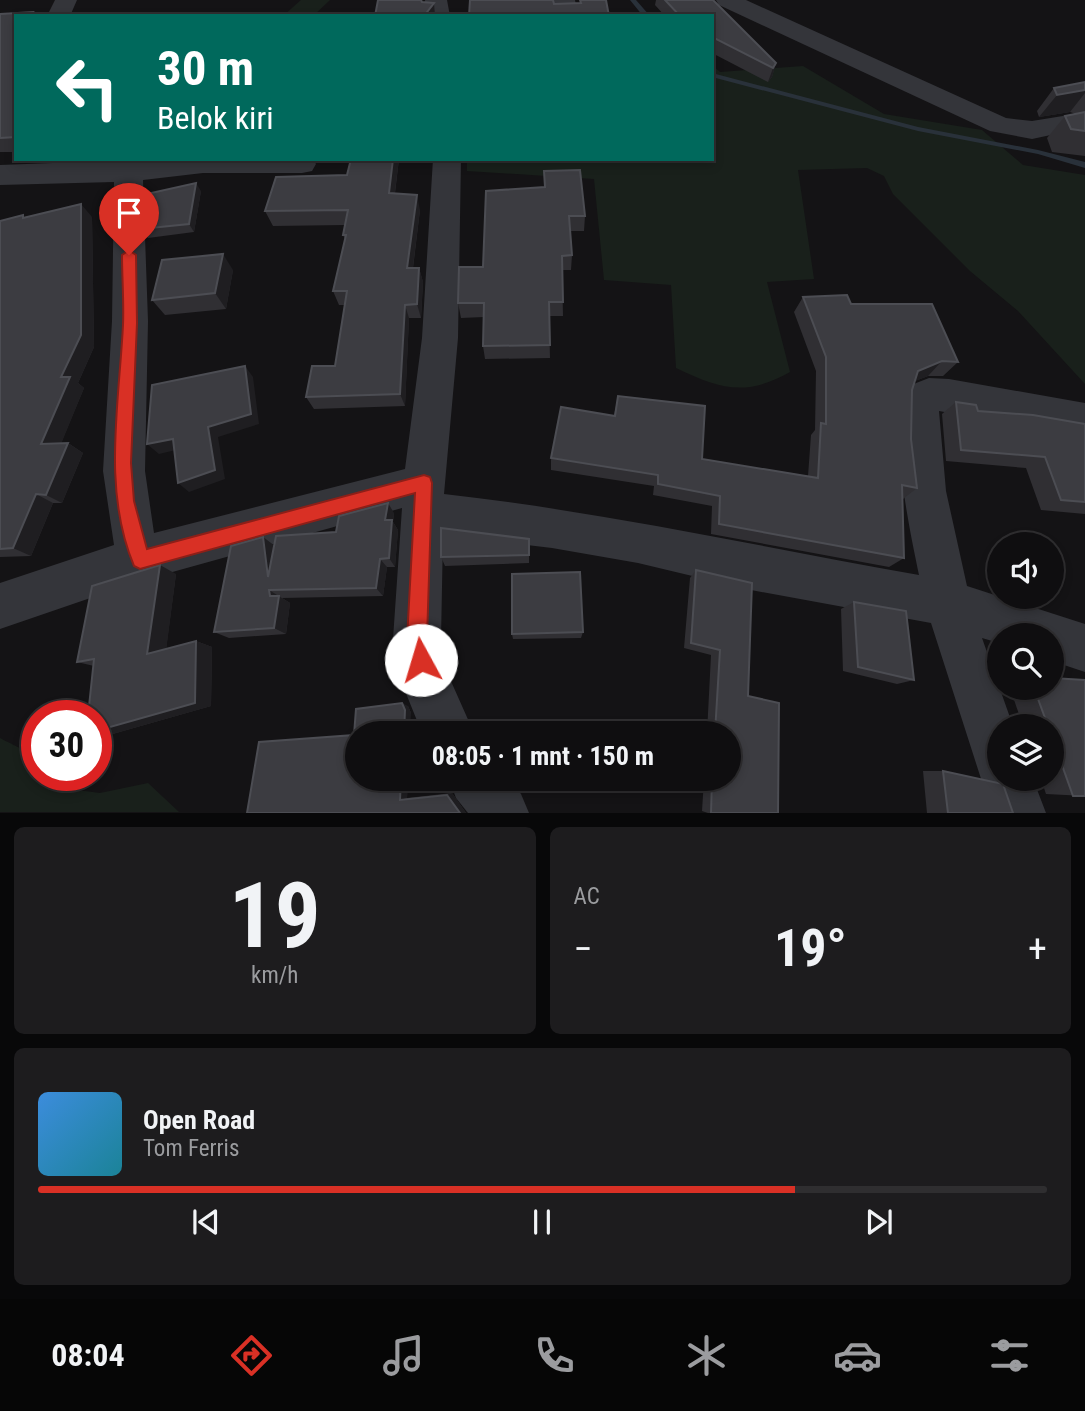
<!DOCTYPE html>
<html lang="id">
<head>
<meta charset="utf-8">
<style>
	:root { --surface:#0f0e10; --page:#1d1c1e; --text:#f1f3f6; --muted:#9b9c9f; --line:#2f2e30; --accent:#d93025 }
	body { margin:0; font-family:"Roboto Condensed",sans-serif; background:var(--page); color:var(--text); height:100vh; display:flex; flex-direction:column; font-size:26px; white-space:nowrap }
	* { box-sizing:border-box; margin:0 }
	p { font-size:23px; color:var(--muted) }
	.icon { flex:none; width:38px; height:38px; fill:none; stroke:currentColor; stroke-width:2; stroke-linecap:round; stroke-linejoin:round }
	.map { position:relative; height:813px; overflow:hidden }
	.drawer { display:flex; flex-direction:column; gap:14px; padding:14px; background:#080809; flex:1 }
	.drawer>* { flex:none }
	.guide { position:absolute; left:14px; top:14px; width:700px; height:147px; border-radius:0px; box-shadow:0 4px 10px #0003,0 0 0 2px var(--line); background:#00695c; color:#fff; overflow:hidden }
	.tools { position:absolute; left:987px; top:532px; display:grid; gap:14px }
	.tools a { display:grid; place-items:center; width:77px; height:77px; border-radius:50%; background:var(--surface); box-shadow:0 4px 10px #0003,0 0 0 2px var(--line); font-size:35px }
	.speed { position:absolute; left:21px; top:700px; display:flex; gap:14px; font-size:35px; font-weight:700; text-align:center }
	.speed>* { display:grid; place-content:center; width:91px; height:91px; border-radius:50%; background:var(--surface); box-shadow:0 4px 10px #0003,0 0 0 2px var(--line); line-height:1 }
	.speed .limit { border:10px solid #d22; background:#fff; color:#111 }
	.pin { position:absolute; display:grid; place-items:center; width:60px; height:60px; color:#fff; margin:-72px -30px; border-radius:50% 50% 50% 0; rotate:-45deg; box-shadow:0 0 7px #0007 }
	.pin .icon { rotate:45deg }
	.me { position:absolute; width:77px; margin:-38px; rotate:354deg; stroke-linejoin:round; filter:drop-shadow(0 0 5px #0008) }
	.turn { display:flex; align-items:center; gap:24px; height:147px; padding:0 28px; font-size:32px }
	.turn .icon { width:91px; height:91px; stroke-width:2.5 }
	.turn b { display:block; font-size:49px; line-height:60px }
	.big { font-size:52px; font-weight:700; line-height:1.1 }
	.drawer .card { flex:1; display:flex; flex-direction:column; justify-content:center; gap:10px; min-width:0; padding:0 24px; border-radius:10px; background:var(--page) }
	.drawer .dial { align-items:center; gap:0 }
	.dial b { font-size:91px; line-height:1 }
	.song { display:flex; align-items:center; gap:21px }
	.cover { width:84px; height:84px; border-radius:10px; background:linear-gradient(135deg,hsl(210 70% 55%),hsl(190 70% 35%)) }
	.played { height:7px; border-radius:4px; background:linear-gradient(90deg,var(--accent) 75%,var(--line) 75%) }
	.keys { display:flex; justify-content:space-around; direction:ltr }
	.heat { display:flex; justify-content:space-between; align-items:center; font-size:38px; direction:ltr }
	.drawer .tiles { flex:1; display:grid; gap:14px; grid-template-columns:1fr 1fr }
	.card:last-child { grid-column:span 2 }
	.trip { position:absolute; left:345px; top:721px; width:396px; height:70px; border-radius:35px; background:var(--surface); box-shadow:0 4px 10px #0003,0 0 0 2px var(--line); font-weight:700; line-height:70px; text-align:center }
	.tab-bar { display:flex; height:112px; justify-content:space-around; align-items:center; background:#060606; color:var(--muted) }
	.tab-bar .icon { width:49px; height:49px }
	.tab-bar .current { color:var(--accent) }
	.tab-bar b { font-size:32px; color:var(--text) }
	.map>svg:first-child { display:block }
	.green { fill:#19201b }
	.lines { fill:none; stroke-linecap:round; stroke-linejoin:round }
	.stream { fill:#29313a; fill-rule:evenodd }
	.minor { fill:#34353a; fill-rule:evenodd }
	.wall { fill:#302f33 }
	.shaded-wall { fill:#1f1e21 }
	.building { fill:#3c3c41; stroke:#4c4d53; stroke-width:2 }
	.route { fill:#d93025; stroke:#8d1f18; stroke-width:2 }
</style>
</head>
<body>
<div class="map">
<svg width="1085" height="813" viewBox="0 0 1085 813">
	<rect width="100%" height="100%" fill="#141315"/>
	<!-- green -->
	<g class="green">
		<polygon points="301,0 330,0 313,16 283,16"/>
		<path d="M 712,65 L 720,72 L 803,66 L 884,114 L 982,130 L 1023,165 L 1085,175 L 1085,384 L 1018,311 L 970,271 L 893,194 L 884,176 L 867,168 L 798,170 L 814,279 L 767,282 L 790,372 C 746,397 720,389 676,368 L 671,285 L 604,280 L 594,179 L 467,171 L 467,159 L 712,159 Z"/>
		<path d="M 0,738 C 18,748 37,752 37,775 L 46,775 L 54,787 L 100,793 L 148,783 L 179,812 L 0,812 Z"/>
	</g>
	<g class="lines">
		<!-- stream -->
		<g class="stream">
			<polygon points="630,0 636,0 650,16 643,16"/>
			<polygon points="712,73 918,127 1038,150 1085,162 1085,168 1038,154 918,131 712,77"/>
		</g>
		<!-- minor -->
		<g class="minor">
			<polygon points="55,0 77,0 70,16 47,16"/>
			<polygon points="425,0 447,0 450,16 426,16"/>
			<polygon points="553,0 575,0 578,16 554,16"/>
			<polygon points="716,0 746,0 1006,118 1032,121 1069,115 1079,117 1083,123 1079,129 1032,139 990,131 719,5"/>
			<path d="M 159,159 L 313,159 L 316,164 L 312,171 L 302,173 L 203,173 L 143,180 L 148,321 L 145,471 L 154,533 L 405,469 L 422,338 L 433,159 L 461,159 L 458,338 L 444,494 C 604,512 761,547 919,575 C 910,532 887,424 906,387 L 929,378 L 949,379 L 1085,403 L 1085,437 L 939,411 L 946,491 L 967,586 L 1085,624 L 1085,672 L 1052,661 L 1052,635 L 999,635 L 999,643 L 982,638 L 1013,726 L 999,726 L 999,779 L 1033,779 L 1046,813 L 992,813 L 931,623 L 751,590 L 638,563 L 552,548 L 443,535 L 441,639 L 450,679 L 474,733 L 422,733 L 401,681 L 393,639 L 402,508 L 140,581 L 0,629 L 0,583 L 114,545 L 103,471 L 112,321 L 114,182 L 0,185 L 0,165 Z"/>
			<polygon points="449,779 509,779 521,794 529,813 468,813 456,798"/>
		</g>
	</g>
	<!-- wall -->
	<g class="wall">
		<polygon points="656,0 713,0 776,63 772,77 768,82 712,53 712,16 665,16 655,5"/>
		<polygon points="33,12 36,15 120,14 121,16 16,16 16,152 0,152 0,14"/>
		<polygon points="1085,82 1085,156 1052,152 1047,138 1065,116 1076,114 1070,112 1039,117 1037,111 1054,88"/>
		<polygon points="351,159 399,159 395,193 420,210 413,268 419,268 423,282 421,318 409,318 405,406 314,409 306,397 335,366 345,305 339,305 333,291 345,239 343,235 345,225 273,226 265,211 347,175"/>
		<polygon points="544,171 585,216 584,231 570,231 572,255 571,270 562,270 563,316 549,316 550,358 485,359 483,346 484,317 461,318 458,303 483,267 544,187"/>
		<polygon points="201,191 194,232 148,238 141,229"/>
		<polygon points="25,217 92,217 94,347 78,383 84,388 61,443 68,443 83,453 62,503 53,503 31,556 0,557 0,221"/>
		<polygon points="233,270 226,309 165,315 152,300"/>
		<polygon points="803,297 851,304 958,362 943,376 928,376 915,381 912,390 911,439 917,488 903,499 904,558 889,567 711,534 712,506 653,495 654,486 551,470 551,458 614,415 618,396 702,459 808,476 811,435 815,430 816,371 794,312"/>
		<polygon points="956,402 978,411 1085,424 1085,514 1041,510 1026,468 946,461 942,414"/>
		<polygon points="394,513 393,522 398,530 395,567 387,567 383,596 282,598 290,603 286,634 229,638 214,632 263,537 274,546 336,532"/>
		<polygon points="529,539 529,563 445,566 441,557"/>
		<polygon points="696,570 748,696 778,813 708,813 702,811 704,779 728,779 728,733 707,733 711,655 684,648 690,578"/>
		<polygon points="176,574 166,649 196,641 212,647 211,706 109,735 96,735 94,666 77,662"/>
		<polygon points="854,602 914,680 897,684 843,671 841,609"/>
		<polygon points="583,632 581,638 513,639 512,634"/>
		<polygon points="1010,688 1052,688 1085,796 1046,794 1041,779 1052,779 1052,726 1023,726"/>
		<polygon points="408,706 411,713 357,779 408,779 407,798 452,793 466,813 247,813 354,735"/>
		<polygon points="923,771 943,771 1013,813 927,813"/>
	</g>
	<!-- shaded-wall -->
	<g class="shaded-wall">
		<polygon points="434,3 435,16 424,16 423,7"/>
		<polygon points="776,63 772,77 768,82 773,68"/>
		<polygon points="1085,90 1085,93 1070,112 1039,117 1057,95"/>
		<polygon points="393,159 399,159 393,207 389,193"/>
		<polygon points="196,183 201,191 194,232 189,224"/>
		<polygon points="417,195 420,210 411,282 407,268"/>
		<polygon points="81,204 92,217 94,347 78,383 84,388 57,454 41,444 61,377"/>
		<polygon points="223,254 233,270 226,309 215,293"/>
		<polygon points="419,268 423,282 421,318 417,304"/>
		<polygon points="405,305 409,318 405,406 400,394"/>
		<polygon points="942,361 928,376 905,385 918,371"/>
		<polygon points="245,366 253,377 259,424 218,437 225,479 189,492 178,483 208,427"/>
		<polygon points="173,439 184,448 159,454 147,444"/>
		<polygon points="68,443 83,453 62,503 46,495"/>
		<polygon points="36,494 53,503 31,556 13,548"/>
		<polygon points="388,503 394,513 393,522 398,530 395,567 389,558 385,520"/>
		<polygon points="263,537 275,546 268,577"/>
		<polygon points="380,559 387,567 383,596 376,588"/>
		<polygon points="160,565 176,574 165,659 147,654"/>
		<polygon points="269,590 290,603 286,634 274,628"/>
		<polygon points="196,641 212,647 211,706 109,735 96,735 96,731"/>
		<polygon points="402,703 408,706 411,713 410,733 404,733"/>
		<polygon points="401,779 408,779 407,798 400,800"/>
		<polygon points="452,793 466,813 460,813 447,795"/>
	</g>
	<!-- building -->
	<g class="building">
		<polygon points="378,0 421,0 422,2 434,3 424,16 375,16"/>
		<polygon points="470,0 553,0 554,4 581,3 580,0 606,0 609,16 469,16"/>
		<polygon points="665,0 713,0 776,63 773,68 712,37 712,16 680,16"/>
		<polygon points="33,12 31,16 120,14 118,16 16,16 16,137 0,138 0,14"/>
		<polygon points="1085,82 1085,90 1057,95 1054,88"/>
		<polygon points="1085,112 1085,131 1071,129 1065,116"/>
		<polygon points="351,159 393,159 389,193 417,195 407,268 419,268 417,304 405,305 400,394 306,397 312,366 335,366 347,291 333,291 346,235 343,235 348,210 265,211 276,177 347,175"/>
		<polygon points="580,170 585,216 569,216 572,255 562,256 563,302 549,302 550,345 483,346 484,303 458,303 459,267 483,267 486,191 545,187 544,171"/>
		<polygon points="196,183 189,224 141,229 142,195"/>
		<polygon points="81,204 81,335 61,377 70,377 41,444 68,443 46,495 36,494 13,548 0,549 0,221 23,215 23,218"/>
		<polygon points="223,254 215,293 152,300 162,260"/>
		<polygon points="847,295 851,304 932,304 958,362 942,361 918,371 912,390 911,439 917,488 902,485 904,558 719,524 720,496 658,484 658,475 551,458 561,407 615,416 618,396 705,406 702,459 818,478 821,423 826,424 826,357 803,297"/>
		<polygon points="245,366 251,414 208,427 215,470 178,483 173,439 147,444 152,385"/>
		<polygon points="956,402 976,405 978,411 1033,415 1085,424 1085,502 1061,500 1045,457 961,450"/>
		<polygon points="388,503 385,520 392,520 389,558 380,559 376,588 269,590 270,596 279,596 274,628 214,632 231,546 263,537 268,577 276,536 336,532 339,516"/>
		<polygon points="441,528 529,539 529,555 441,557"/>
		<polygon points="160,565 147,654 196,641 195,703 96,731 96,716 88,716 94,659 77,662 92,586"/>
		<polygon points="696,570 752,583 748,696 779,703 778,813 711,813 712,779 728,779 728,733 715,733 720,650 691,643"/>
		<polygon points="580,572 583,632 512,634 512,574"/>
		<polygon points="854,602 906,611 914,680 858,667"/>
		<polygon points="1052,678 1085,680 1085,796 1073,796 1052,737 1052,726 1048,726 1034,688 1052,688"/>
		<polygon points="402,703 405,710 404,733 357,733 357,779 401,779 400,800 447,795 460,813 247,813 259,742 354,735 356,709"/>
		<polygon points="943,771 1003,784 1013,813 948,813"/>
	</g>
	<!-- route -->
	<path class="route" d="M 129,250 L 136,255 L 137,323 L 131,463 L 134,501 L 147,549 L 424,475 L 430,477 L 432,483 L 427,639 L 431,660 L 428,667 L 421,670 L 414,667 L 407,639 L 415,493 L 140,569 L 134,566 C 102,490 119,405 123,325 C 124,302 122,278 122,255 Z"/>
</svg>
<div class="tools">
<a><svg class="icon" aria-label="sound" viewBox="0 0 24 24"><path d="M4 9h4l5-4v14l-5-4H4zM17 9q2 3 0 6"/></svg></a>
<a><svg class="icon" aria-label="search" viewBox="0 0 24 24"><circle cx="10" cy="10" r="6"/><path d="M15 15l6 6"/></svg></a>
<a><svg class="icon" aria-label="layers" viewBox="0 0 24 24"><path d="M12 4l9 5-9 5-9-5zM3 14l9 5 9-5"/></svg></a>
</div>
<div class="speed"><div class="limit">30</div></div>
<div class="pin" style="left:129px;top:255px;background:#d93025"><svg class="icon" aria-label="arrive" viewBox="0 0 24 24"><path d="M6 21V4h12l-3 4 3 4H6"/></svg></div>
<svg class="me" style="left:421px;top:660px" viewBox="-20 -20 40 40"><circle r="19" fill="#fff"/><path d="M0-13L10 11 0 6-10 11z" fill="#d93025"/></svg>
<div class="trip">08:05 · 1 mnt · 150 m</div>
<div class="guide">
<div class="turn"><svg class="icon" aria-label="left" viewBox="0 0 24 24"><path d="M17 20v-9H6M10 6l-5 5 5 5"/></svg><div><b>30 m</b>Belok kiri</div></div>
</div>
</div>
<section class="drawer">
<div class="tiles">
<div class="card dial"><b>19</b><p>km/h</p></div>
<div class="card"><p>AC</p>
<div class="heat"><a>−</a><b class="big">19°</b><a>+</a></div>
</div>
<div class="card">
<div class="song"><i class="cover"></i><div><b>Open Road</b><p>Tom Ferris</p></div></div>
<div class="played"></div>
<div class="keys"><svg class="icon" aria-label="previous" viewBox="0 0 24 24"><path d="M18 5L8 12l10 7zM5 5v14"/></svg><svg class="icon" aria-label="pause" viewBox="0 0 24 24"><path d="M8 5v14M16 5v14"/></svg><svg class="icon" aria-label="next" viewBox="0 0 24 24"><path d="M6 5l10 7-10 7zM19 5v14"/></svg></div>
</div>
</div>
</section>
<nav class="tab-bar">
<b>08:04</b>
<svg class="icon current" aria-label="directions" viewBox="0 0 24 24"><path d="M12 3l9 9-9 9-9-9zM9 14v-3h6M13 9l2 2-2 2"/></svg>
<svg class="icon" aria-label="music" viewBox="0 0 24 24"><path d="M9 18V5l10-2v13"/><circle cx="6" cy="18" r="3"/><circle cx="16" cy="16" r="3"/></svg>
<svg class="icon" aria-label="phone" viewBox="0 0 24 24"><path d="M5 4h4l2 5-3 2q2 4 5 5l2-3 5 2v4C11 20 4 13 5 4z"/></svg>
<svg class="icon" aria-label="climate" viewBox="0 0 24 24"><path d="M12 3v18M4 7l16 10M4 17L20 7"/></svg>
<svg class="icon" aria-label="car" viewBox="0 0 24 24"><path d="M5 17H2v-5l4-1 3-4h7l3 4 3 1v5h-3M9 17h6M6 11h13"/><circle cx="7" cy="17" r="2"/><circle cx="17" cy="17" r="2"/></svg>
<svg class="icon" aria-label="filters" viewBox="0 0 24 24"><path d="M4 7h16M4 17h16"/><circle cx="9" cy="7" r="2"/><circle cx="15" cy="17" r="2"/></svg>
</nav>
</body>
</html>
